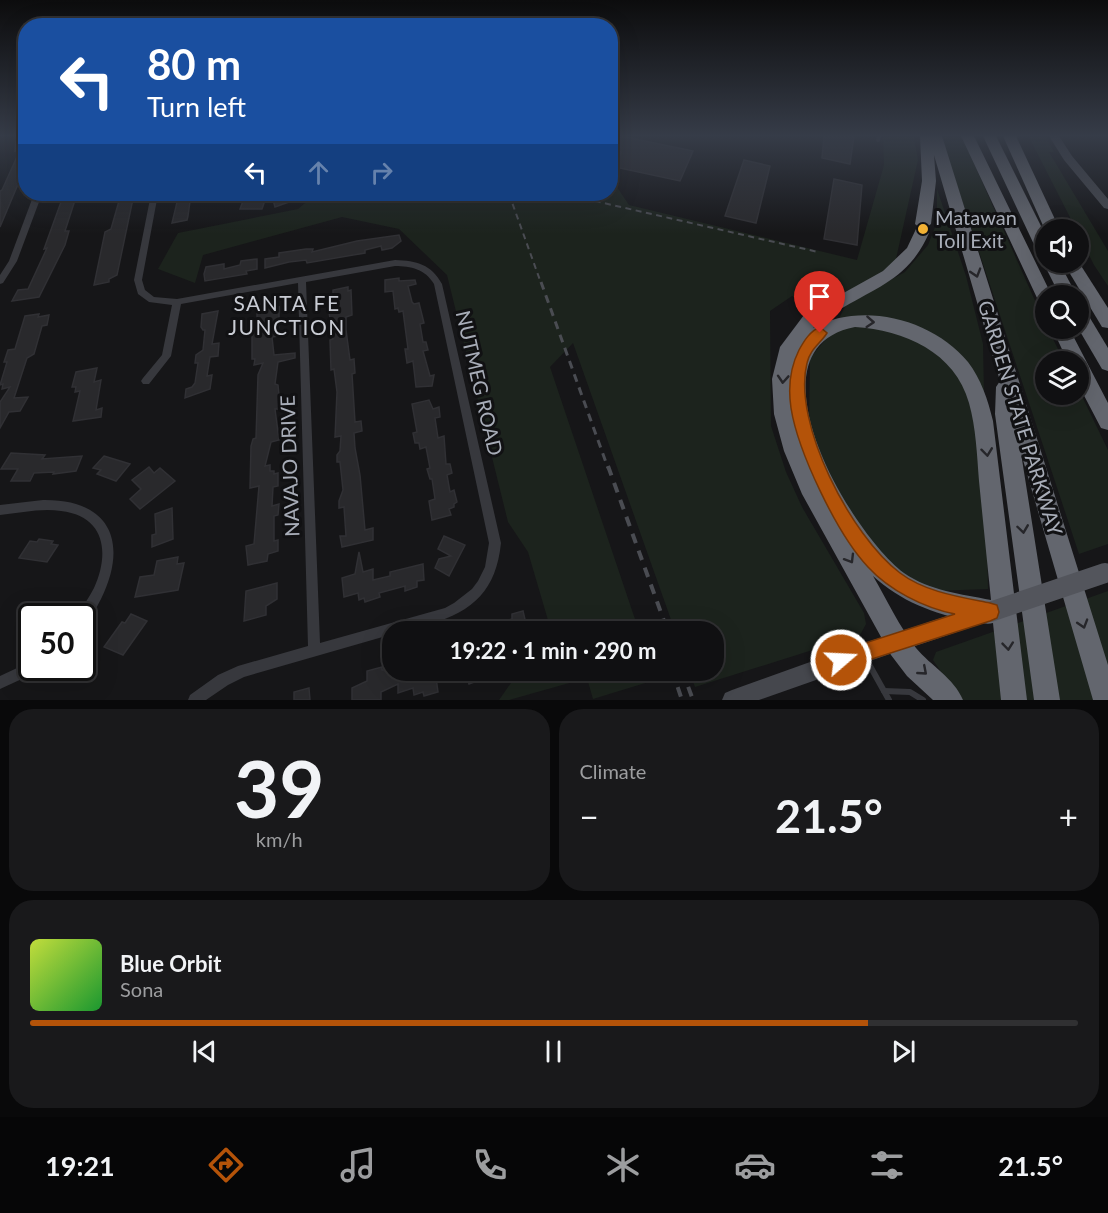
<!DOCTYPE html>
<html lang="en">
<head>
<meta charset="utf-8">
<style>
	:root { --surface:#101012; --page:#19191b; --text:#f1f3f6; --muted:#9c9d9f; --line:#303032; --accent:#b45309 }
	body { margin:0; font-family:Lato,sans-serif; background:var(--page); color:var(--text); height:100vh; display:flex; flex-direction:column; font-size:22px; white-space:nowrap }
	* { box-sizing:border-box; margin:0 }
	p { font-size:20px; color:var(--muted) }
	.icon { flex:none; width:33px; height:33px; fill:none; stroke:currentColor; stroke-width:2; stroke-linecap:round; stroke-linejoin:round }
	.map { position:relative; height:700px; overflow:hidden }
	.panel { display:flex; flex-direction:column; gap:9px; padding:9px; background:#09090a; flex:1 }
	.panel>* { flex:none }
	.top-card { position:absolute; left:18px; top:18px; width:600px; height:183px; border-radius:24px; box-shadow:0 6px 24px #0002,0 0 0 2px var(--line); background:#1a4fa0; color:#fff; overflow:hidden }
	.buttons { position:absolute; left:1035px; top:219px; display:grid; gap:12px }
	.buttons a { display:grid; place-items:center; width:54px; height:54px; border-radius:50%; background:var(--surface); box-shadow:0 6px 24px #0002,0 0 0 2px var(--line); font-size:30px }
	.speed { position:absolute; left:18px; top:603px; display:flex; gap:12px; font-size:30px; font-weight:700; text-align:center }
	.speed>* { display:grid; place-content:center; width:78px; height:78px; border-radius:50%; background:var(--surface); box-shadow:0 6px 24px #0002,0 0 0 2px var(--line); line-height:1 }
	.speed .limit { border:3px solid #111; border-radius:9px; background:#fff; color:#111 }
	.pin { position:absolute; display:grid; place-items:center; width:51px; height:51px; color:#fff; margin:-62px -26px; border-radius:50% 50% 50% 0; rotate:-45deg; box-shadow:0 0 6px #0007 }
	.pin .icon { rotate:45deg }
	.me { position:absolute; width:66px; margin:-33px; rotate:71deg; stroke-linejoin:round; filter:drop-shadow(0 0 4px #0008) }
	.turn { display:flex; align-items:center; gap:21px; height:126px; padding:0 30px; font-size:27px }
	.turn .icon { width:78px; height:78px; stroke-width:2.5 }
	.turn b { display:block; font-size:42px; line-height:51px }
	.lanes { display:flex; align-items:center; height:57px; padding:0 30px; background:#0003; justify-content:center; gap:30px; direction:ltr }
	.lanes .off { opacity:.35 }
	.big { font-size:45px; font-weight:700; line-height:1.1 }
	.panel .widget { flex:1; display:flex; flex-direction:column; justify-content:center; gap:9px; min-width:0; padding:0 21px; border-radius:24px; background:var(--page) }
	.panel .dial { align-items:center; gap:0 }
	.dial b { font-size:78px; line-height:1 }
	.song { display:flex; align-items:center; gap:18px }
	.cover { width:72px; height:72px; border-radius:9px; background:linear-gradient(135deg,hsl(70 70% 55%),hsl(130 70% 35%)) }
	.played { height:6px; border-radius:3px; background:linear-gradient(90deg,var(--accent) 80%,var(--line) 80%) }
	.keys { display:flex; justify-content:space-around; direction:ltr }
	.heat { display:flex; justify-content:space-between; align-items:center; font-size:33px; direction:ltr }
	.panel .tiles { flex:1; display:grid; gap:9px; grid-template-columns:1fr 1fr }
	.widget:last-child { grid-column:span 2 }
	.trip { position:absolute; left:382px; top:621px; width:342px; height:60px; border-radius:24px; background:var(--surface); box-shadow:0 6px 24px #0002,0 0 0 2px var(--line); font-weight:700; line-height:60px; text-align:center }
	.menu { display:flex; height:96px; justify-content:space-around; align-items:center; background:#060607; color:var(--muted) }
	.menu .icon { width:42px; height:42px }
	.menu .current { color:var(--accent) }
	.menu b { font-size:27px; color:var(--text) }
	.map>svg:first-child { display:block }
	.green { fill:#1c231d }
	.building { fill:#29292c; stroke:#303034; stroke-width:1.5 }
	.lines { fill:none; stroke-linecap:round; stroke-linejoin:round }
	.lane-far1 { stroke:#37383d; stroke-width:4 }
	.lane { stroke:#37383d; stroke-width:6 }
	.street { fill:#37383d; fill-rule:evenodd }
	.secondary { fill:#45474d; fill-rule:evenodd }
	.primary { fill:#53555c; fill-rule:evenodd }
	.highway { fill:#63666e; fill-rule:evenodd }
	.rail-far2 { stroke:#4a4c52; stroke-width:2; stroke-dasharray:6 4.5; stroke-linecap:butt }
	.rail-far1 { stroke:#4a4c52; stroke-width:3; stroke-dasharray:8 6; stroke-linecap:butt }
	.rail { stroke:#4a4c52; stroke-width:4; stroke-dasharray:10 8; stroke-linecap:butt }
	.primary-bridge { stroke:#53555c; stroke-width:20 }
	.oneway { stroke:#26262a }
	.route { fill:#b45309; stroke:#753606; stroke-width:1.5 }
	.poi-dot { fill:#f2b134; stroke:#111113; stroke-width:2 }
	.labels { text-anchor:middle; stroke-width:6; stroke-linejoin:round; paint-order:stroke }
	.poi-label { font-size:20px; fill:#a8adb8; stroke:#111113; text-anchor:start }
	.street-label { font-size:20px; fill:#a8adb8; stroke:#111113 }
	.neighbourhood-label { font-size:21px; letter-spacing:1.5px; fill:#c9ccd4; stroke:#111113 }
</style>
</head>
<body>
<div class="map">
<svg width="1108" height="700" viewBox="0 0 1108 700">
	<rect width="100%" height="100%" fill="#161618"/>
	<!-- green -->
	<g class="green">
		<polygon points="883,137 914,137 918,160 894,268 820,312 792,296 770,311 771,426 786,472 802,507 864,613 866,624 860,635 695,687 689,671 714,670 714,632 675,631 573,343 550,367 639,631 547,631 550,627 528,552 508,522 447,275 399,229 342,217 203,255 195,283 158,269 178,233 298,209 316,194 610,194 611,178 629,205 857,260 884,165"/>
		<polygon points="941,137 962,137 1045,323 1046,328 1048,329 1064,361 1046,362 1046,394 1078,394 1079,390 1108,450 1108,544 1079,554"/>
		<polygon points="1029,137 1046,137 1054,152 1049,152 1108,251 1108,286 1094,265 1079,235 1078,230 1076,229"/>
		<polygon points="937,189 966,276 983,344 988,589 934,591 893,572 850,519 809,427 810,358 833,331 846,304 905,272 928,245 937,222"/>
		<polygon points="1108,591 1108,700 960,700 933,660 936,652"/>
		<polygon points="520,670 652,671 655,680 593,699 587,678 509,700 499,700"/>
	</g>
	<!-- building -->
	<g class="building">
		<polygon points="610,136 621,136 693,151 680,181 615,167 621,152 610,150"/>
		<polygon points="824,136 854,136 850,164 822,158"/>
		<polygon points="26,140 26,163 22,170 24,170 0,227 0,191 2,190 20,150 15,151 16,142"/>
		<polygon points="744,160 770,166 756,223 725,216"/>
		<polygon points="834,179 862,185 857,245 824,239"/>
		<polygon points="121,194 134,194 117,275 109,279 109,282 94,285 105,232 111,229"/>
		<polygon points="179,194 191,194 188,216 187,220 172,223"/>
		<polygon points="282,194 306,194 306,196 275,207 272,196"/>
		<polygon points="76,197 65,231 69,231 65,245 39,297 12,301 18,290 28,289 47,248 44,249 61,202 64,202 65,198"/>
		<polygon points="265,200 262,209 240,209 243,201"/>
		<polygon points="399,235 401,241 392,248 382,250 381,246 365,250 365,253 307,263 306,260 289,262 265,268 265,259 279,257 279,253 306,249 313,249 312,252 357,241"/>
		<polygon points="257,259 257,269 246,271 247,274 205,281 204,274 206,267 224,264 224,269 240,265 241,261"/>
		<polygon points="399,278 399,281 415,280 416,284 408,286 412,302 414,304 419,303 424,323 420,324 423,342 426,342 428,350 423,351 430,376 434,375 432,386 416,387 413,361 407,363 405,349 408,349 403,311 399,312 398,308 395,309 393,291 385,292 385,280"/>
		<polygon points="348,287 348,291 351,290 352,315 346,317 346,330 350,360 354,359 355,373 352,374 355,422 361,421 362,431 354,433 355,448 360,475 365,530 373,528 373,540 342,547 340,536 346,536 344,507 339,508 339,501 343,490 340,462 337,462 337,455 340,451 341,436 335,437 337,392 334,369 331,370 330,340 333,339 327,298 333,297 333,290"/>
		<polygon points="272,302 273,308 279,307 279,321 278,336 272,337 274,355 295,353 295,358 278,362 275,384 278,385 279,395 278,409 275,409 279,440 271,442 265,466 270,465 270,471 274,471 274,474 278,473 278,486 273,487 272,506 279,504 278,515 274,516 274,541 278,540 278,551 268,554 267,561 248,565 246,546 254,544 259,486 250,488 251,446 253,439 256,438 258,375 263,363 254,365 255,359 252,359 252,330 255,329 257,323 257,305"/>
		<polygon points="218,311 212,344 219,343 218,356 210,357 207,376 212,375 210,389 185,398 186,389 192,387 195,383 198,363 195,363 196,355 203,350 205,330 203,330 201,327 202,314"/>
		<polygon points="39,314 38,317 49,315 47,325 42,326 34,354 27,358 14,398 28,397 20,411 9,412 0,428 0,402 10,387 2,389 3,384 0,385 7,362 4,362 8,350 15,349 25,316"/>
		<polygon points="97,368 94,382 101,380 96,410 102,408 101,417 73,421 80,391 75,392 76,387 72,387 76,372"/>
		<polygon points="429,400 433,409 439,407 440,417 435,418 438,438 444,436 446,464 450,464 452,473 447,475 450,492 454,490 457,502 454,504 454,507 449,509 451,515 432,520 429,501 435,499 432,479 430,479 427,469 430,468 426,447 420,449 419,443 415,443 413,433 417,432 412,404"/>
		<polygon points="11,453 45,455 42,459 82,456 76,471 53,474 54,472 34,473 30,481 11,481 18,469 1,469"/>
		<polygon points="104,456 130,464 116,481 97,474 101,470 93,468"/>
		<polygon points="149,467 154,473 160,468 175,481 140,509 130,499 141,489 132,480"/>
		<polygon points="172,508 173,539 152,547 152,535 156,534 155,514"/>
		<polygon points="444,536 465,545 449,576 435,568 439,559 451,556 438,549"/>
		<polygon points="39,539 53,541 51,544 58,545 47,562 19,558 30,541 37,542"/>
		<polygon points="359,552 363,572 373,569 373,580 390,576 390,572 423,564 424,580 417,581 417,587 405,591 405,586 379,593 380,597 365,602 364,598 359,600 358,593 344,597 342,578 355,574"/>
		<polygon points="178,557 177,564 184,563 178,590 135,597 140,577 154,575 157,561"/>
		<polygon points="277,583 277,599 266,606 266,615 244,621 246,591"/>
		<polygon points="523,611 528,632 481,632 480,630 512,619 512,614"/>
		<polygon points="131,614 147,621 123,655 104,647 122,622 125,623"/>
		<polygon points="382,667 382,670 435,670 438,692 424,696 423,692 414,695 413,688 398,693 398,684 381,692 381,700 352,700 352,688 367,681 367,671"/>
		<polygon points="456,670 485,670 485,672 476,675 477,681 469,684 467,678 457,681"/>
		<polygon points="309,688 310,700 294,700 294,692"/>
	</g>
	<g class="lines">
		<!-- lane-far1 -->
		<polyline class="lane-far1" points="878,140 879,136"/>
		<!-- lane -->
		<g class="lane">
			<polyline points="865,657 889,700"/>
			<polyline points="884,691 910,692 923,700"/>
		</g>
		<!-- street -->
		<g class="street">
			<polygon points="34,194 42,194 17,261 3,283 0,284 0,275 9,261"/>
			<path d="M 151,194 L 158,194 L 142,280 L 145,290 L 154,297 L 177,299 L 395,260 C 417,261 431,264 442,284 L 501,543 C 496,590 474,611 430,624 C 417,628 406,632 393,632 L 393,634 L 244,677 L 228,685 L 206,700 L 188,700 L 190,695 L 218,675 L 238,666 L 308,646 L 298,283 L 181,304 L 171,356 L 149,384 L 143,384 L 141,381 L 143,378 L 162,355 L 172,305 L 149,302 L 138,294 L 134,280 ZM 395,266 C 411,266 425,269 434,284 L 489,543 L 485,567 L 478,581 L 472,589 L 454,603 L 445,608 L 320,643 L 306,282 Z"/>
			<path d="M 43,500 C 110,499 129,542 101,599 C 96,608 91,621 82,625 L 82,616 L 77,616 C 82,607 89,598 94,588 C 110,553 105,516 61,511 C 41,508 20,513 0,515 L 0,505 Z"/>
			<polygon points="32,661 32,668 38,668 37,672 0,689 0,676"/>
		</g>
		<!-- secondary -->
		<g class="secondary">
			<polygon points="1049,136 1059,136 1072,156 1108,199 1108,209 1104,208 1064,160"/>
			<polygon points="897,633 904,635 906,642 904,649 759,700 722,700 725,693 732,690 863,643"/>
		</g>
		<!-- primary -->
		<polygon class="primary" points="983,604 990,607 993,614 990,621 897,652 890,649 887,642 890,635"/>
		<!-- highway -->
		<g class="highway">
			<path d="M 920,136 L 942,136 L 1108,665 L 1108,700 L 1093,700 L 1021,453 L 1060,700 L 1034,700 L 995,414 L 996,387 L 1000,381 L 934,155 L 936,181 L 931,224 L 924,229 L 929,233 C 910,276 882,285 844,307 C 833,313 821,319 813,328 C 861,301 933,319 968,362 C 981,379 988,400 993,421 L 1027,700 L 1001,700 L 993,623 C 986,625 978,622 970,621 C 934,614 900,601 873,576 C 887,600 899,626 916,648 C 931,666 954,678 963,700 L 933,700 L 907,676 L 891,655 L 802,494 L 784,451 L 774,414 L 772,379 L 780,347 L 804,315 L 883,271 L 907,248 L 916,229 L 920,228 L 915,224 L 922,181 ZM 855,327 C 904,330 955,352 969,403 C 976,428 977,455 979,481 C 983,521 987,561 991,600 C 961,594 930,591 904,573 C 851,534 742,349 855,327 Z"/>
			<polygon points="961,136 974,136 1052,296 1046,296 1046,306 1040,304 1038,300"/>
			<polygon points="983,136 996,136 1046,236 1046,262 1059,262 1077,296 1060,296 1043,262 1045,258 1038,253"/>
			<polygon points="1003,136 1016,136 1060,230 1045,230"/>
			<polygon points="1078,261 1108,308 1108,328 1102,327 1063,262"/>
			<polygon points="1078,306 1084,308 1108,348 1108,371 1102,369 1078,328"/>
			<polygon points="1052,328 1069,328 1108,403 1108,430 1101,428 1078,384 1078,362 1068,362"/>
		</g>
		<!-- rail-far2 -->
		<g class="rail-far2">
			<polyline points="509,194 541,283"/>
			<polyline points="564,194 818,252"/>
		</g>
		<!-- rail-far1 -->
		<polyline class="rail-far1" points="541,282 608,468"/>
		<!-- rail -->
		<g class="rail">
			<polyline points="608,466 668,632"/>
			<polyline points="672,670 682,700"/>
			<polyline points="682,670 693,700"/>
		</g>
		<!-- primary-bridge -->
		<polyline class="primary-bridge" points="990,612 1105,573"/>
	</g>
	<!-- one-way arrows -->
	<defs><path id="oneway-chevron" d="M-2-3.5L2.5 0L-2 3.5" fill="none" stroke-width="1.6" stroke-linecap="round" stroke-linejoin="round" transform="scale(1.5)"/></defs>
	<g class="oneway">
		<use href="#oneway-chevron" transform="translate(976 273) rotate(73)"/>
		<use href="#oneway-chevron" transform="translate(870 322) rotate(4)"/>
		<use href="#oneway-chevron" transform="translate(783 379) rotate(94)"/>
		<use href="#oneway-chevron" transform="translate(987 452) rotate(83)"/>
		<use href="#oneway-chevron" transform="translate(1023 529) rotate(82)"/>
		<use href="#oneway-chevron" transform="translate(850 559) rotate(59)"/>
		<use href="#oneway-chevron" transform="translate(1083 624) rotate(73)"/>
		<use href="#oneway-chevron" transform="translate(1008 646) rotate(84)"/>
		<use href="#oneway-chevron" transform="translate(923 671) rotate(41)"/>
	</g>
	<!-- sky -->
	<linearGradient id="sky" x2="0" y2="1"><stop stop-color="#0c0c0d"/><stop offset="0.58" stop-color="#363c48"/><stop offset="1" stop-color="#363c48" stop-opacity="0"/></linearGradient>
	<rect width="1108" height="234" fill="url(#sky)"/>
	<!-- route -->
	<path class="route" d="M 820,327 L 827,333 C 821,343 810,349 807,363 C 792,423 851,536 900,573 C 925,592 960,597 990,603 L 997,605 L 999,612 L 997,618 L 990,621 L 841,669 L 834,666 L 831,660 L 834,653 L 955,614 C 924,608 889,590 868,567 C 837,534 798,452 791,408 C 788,388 790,368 799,350 C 804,341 810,331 820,327 Z"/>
	<!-- markers -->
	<circle class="poi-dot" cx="923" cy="229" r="6"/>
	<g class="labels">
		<!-- poi labels -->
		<g class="poi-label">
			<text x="935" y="225">Matawan<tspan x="935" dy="23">Toll Exit</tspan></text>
		</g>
		<!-- street labels -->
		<g class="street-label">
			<text transform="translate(479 383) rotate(77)" y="7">NUTMEG ROAD</text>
			<text transform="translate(1020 418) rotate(73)" y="7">GARDEN STATE PARKWAY</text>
			<text transform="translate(290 466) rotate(-92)" y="7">NAVAJO DRIVE</text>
		</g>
		<!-- neighbourhood labels -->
		<g class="neighbourhood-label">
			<text x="287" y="311">SANTA FE<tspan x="287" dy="24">JUNCTION</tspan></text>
		</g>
	</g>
</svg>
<div class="buttons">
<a><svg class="icon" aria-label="sound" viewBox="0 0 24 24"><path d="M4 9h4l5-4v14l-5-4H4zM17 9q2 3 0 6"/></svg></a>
<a><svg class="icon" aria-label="search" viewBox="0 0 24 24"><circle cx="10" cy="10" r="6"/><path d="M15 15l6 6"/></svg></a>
<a><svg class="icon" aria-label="layers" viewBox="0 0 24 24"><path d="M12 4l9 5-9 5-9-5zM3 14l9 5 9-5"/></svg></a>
</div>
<div class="speed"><div class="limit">50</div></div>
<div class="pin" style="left:820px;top:333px;background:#d93025"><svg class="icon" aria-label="arrive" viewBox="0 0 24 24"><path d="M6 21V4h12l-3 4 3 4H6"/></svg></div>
<svg class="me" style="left:841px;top:660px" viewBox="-20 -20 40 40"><circle r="17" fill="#b45309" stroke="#fff" stroke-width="3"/><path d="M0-11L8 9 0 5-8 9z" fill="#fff"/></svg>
<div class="trip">19:22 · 1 min · 290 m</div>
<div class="top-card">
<div class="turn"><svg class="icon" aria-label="left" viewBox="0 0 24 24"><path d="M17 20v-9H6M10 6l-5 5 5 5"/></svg><div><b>80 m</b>Turn left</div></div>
<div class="lanes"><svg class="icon" aria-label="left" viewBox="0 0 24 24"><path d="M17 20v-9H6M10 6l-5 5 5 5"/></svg><svg class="icon off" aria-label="ahead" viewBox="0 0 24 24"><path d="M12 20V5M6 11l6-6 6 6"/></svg><svg class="icon off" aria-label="right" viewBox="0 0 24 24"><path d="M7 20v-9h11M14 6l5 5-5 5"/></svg></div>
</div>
</div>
<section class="panel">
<div class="tiles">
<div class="widget dial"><b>39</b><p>km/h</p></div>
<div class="widget"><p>Climate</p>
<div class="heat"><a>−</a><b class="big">21.5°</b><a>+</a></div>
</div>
<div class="widget">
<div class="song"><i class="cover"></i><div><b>Blue Orbit</b><p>Sona</p></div></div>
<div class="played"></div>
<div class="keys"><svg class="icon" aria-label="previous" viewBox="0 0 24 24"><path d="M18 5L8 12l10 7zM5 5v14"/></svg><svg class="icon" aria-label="pause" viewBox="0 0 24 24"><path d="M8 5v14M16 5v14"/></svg><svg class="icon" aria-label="next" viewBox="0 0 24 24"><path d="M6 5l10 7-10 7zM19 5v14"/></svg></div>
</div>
</div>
</section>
<nav class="menu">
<b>19:21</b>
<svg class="icon current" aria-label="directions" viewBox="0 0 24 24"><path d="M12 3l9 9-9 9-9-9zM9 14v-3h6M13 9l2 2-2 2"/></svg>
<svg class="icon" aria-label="music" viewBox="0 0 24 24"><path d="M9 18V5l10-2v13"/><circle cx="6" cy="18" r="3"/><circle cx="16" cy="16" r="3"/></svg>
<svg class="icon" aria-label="phone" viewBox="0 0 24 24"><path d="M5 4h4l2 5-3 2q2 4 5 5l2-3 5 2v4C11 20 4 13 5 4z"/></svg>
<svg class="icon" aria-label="climate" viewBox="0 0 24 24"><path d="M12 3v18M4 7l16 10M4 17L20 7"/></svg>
<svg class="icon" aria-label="car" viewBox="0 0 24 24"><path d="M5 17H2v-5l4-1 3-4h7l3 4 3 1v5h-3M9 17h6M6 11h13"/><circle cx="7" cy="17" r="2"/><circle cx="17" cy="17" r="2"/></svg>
<svg class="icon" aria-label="filters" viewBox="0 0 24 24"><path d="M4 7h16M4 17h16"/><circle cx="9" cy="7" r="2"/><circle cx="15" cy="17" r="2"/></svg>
<b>21.5°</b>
</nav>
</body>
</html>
